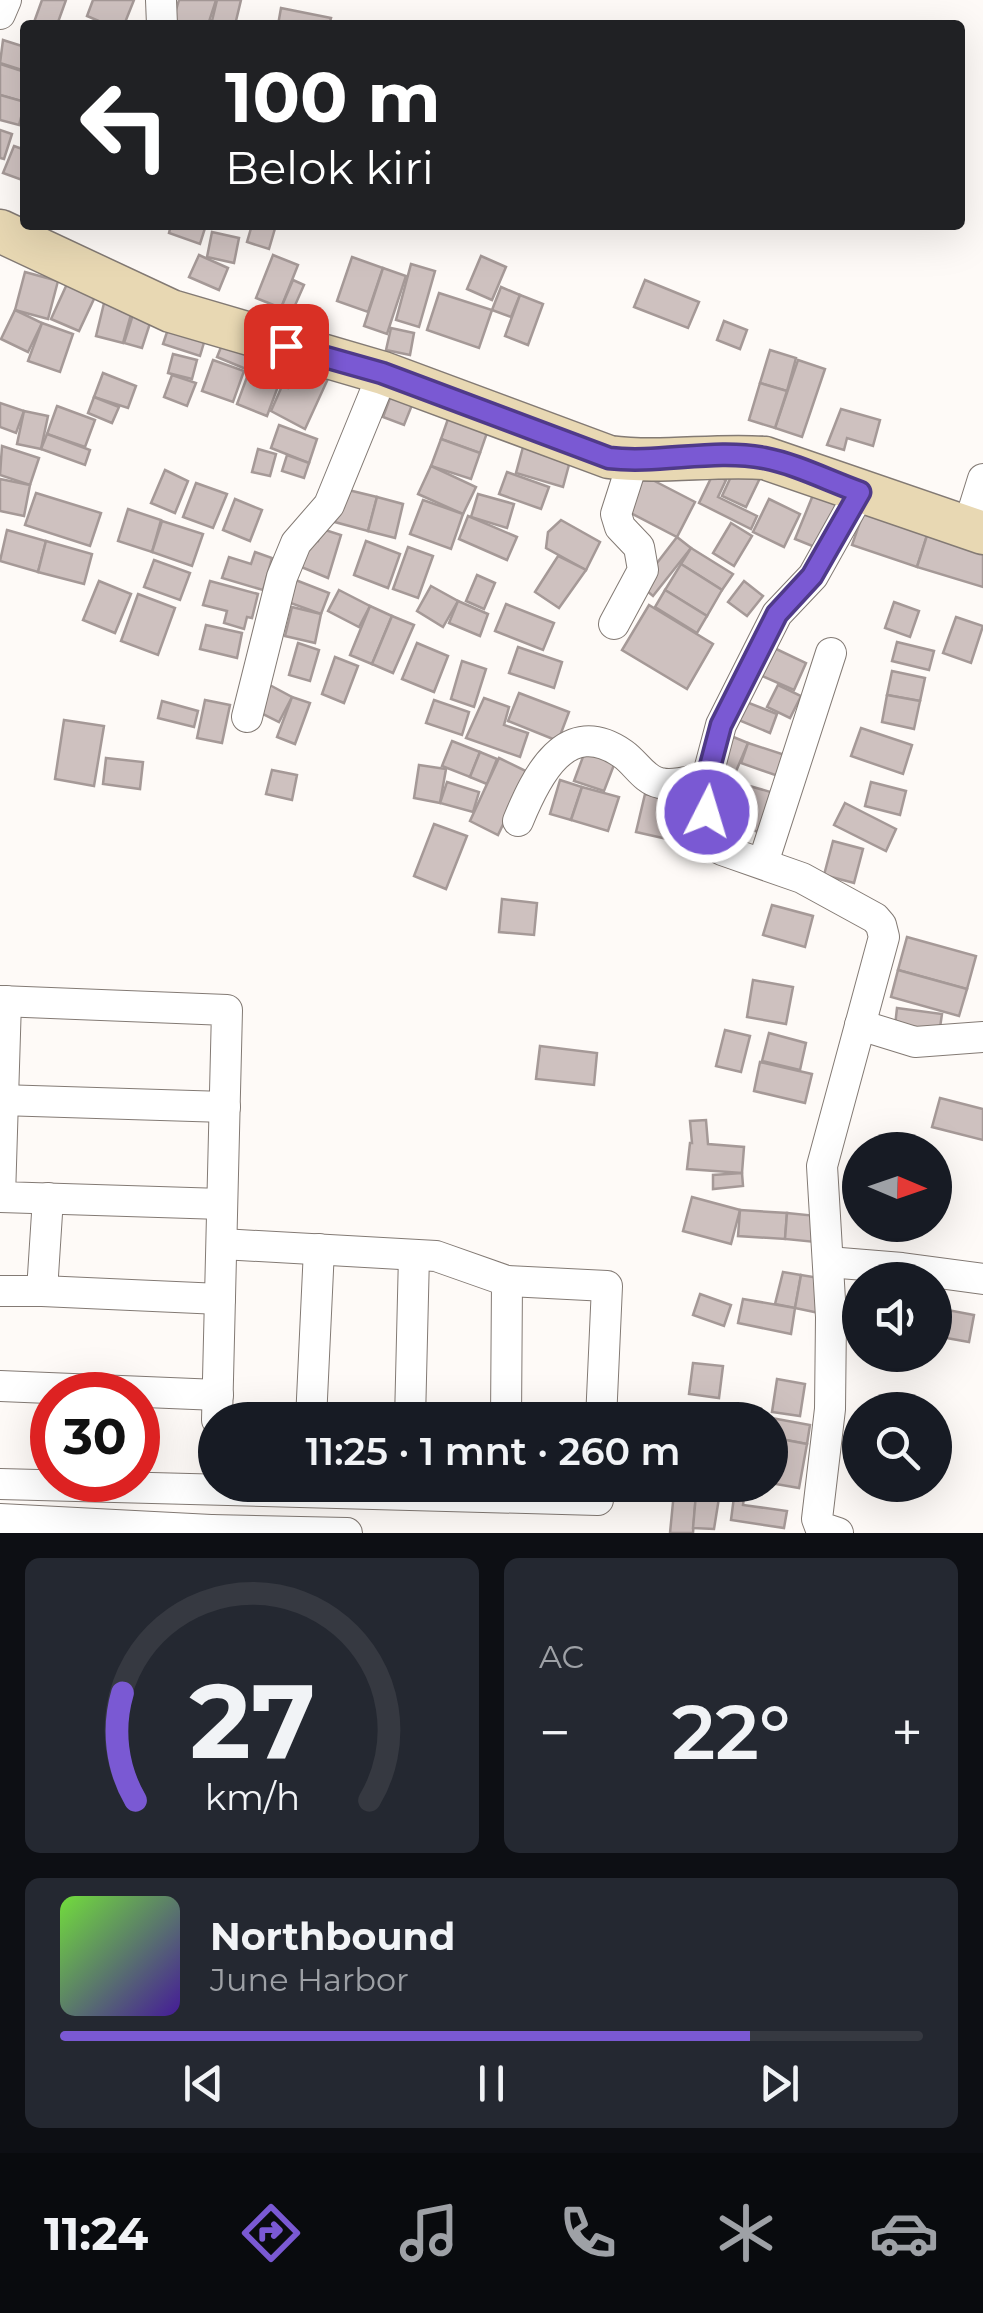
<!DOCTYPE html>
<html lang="id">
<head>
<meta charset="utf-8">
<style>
	:root { --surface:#171b24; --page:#242831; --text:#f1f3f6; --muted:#9ea1a6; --line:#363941; --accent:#7a59d3 }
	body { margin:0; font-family:Montserrat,sans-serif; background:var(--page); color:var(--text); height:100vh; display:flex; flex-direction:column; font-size:38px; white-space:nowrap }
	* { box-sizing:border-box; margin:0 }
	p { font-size:32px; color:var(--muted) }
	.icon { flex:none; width:55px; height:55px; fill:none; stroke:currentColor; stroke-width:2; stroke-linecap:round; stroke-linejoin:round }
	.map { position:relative; height:1533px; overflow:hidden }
	.details { display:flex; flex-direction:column; gap:25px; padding:25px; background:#0d0f14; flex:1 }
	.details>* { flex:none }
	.banner { position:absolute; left:20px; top:20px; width:945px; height:210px; border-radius:10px; box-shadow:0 10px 40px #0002; background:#202124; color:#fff; overflow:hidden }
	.needle { width:65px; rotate:92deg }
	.fabs { position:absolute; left:842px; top:1132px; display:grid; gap:20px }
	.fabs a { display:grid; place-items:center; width:110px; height:110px; border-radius:50%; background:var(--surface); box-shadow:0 10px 40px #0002; font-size:50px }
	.speed { position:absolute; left:30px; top:1372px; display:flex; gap:20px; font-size:50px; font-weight:700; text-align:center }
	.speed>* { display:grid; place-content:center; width:130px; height:130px; border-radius:50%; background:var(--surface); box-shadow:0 10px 40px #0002; line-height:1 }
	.speed .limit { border:15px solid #d22; background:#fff; color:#111 }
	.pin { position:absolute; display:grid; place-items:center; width:85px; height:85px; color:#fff; margin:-42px; border-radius:20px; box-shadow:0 5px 15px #0006 }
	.me { position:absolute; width:110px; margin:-55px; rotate:5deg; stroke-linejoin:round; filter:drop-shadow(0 0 8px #0008) }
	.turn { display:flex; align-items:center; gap:35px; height:210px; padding:0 40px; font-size:45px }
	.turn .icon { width:130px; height:130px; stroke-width:2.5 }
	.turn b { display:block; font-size:70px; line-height:85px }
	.big { font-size:75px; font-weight:600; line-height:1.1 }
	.details .card { flex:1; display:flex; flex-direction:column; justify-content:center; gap:15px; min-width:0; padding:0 35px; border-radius:15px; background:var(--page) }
	.details .dial { align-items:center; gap:0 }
	.dial svg { height:260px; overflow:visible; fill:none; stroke:var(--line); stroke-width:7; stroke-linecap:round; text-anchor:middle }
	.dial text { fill:var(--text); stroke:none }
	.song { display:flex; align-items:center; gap:30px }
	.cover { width:120px; height:120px; border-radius:15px; background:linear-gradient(135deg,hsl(100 70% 55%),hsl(260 70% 35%)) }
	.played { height:10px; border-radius:5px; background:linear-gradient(90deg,var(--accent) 80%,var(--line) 80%) }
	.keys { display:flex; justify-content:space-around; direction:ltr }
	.heat { display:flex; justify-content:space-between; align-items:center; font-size:55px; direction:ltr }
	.details .tiles { flex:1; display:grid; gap:25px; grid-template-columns:1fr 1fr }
	.card:last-child { grid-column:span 2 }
	.trip { position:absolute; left:198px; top:1402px; width:590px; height:100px; border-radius:50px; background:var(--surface); box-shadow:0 10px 40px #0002; font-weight:600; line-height:100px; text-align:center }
	.tabs { display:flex; height:160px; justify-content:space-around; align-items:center; background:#090b0e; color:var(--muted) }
	.tabs .icon { width:70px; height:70px }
	.tabs .selected { color:var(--accent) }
	.tabs b { font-size:45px; color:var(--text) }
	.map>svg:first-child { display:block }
	.building { fill:#cec1bf; stroke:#a59997; stroke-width:2.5 }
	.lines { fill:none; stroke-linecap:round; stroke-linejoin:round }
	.street-casing { stroke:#837a74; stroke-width:32 }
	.secondary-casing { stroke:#837a74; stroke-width:45 }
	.street { stroke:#fff; stroke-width:30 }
	.secondary { stroke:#e8d8b3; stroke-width:42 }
	.route-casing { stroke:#4f3a89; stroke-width:25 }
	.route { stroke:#7a59d3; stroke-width:18 }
</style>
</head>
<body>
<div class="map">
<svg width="983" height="1533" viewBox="0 0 983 1533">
	<rect width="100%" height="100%" fill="#fefaf7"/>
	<!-- building -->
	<g class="building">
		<polygon points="42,0 66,0 57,25 33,25"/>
		<polygon points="93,0 134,0 124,25 108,25 87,16"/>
		<polygon points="179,0 216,0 208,25 188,25 173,20"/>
		<polygon points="217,0 241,0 235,25 211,25"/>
		<polygon points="281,8 331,18 329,25 278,25"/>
		<polygon points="3,40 25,47 25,71 0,63"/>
		<polygon points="0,64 25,72 25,102 0,95"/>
		<polygon points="0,95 25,102 19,125 0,120"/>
		<polygon points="0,130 12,134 4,159 0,158"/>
		<polygon points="14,146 25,150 25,181 3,173"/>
		<polygon points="171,225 206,225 200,244 169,233"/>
		<polygon points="252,225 276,225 269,249 247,242"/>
		<polygon points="212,232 239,238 234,263 207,257"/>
		<polygon points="199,255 228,268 219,290 189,277"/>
		<polygon points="273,255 298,265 281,308 256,298"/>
		<polygon points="481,256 506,267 492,300 467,289"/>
		<polygon points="352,257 383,268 368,312 337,301"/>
		<polygon points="411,264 435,271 419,327 396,320"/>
		<polygon points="383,268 406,276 387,334 364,326"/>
		<polygon points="25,272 58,281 48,319 15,310"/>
		<polygon points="72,273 100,286 79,331 51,319"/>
		<polygon points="293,280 304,285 289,319 278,315"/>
		<polygon points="645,280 699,302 688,328 634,307"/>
		<polygon points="501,287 520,295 511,317 492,310"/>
		<polygon points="439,293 492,310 479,348 427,330"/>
		<polygon points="520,295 543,304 528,345 505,336"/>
		<polygon points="105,299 133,307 123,343 96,336"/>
		<polygon points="136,305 154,311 142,348 124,343"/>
		<polygon points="15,310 42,323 28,352 1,339"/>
		<polygon points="172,317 208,329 200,356 163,344"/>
		<polygon points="724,321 747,330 740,349 717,340"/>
		<polygon points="42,323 73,334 60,372 28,361"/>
		<polygon points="391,328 414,333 410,355 386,350"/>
		<polygon points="226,335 255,347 246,369 217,357"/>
		<polygon points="770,350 796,358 787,391 760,383"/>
		<polygon points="173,354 197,360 192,379 168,373"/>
		<polygon points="302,357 332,370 305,429 271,411 282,386 288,388"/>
		<polygon points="213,360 244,371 233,402 202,391"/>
		<polygon points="798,360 825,369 802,437 775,428"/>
		<polygon points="250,369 280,381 267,416 237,404"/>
		<polygon points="103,373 136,386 128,408 94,397"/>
		<polygon points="172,375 196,383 187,406 164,397"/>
		<polygon points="760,383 787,391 775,428 749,420"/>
		<polygon points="394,387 416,395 404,425 383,417"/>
		<polygon points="94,397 119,407 112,423 88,413"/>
		<polygon points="0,403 24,411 16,433 0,427"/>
		<polygon points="57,406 95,420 85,447 47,434"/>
		<polygon points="841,409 880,420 873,446 847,438 844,450 827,445"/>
		<polygon points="24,411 48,416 41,449 17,444"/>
		<polygon points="450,413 489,427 480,453 441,439"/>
		<polygon points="279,425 317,439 309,463 271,448"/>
		<polygon points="47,434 90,450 85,465 41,449"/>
		<polygon points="441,439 480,453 471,479 431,466"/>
		<polygon points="2,446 39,458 30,485 0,475"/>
		<polygon points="523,447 570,461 563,487 516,473"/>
		<polygon points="258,449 276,454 270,476 252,472"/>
		<polygon points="287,455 309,463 304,478 282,471"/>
		<polygon points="431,466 476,487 463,514 418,494"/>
		<polygon points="736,466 760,478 746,507 722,496"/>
		<polygon points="165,470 188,481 175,513 151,503"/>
		<polygon points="507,472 549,487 541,509 499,494"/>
		<polygon points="639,473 695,502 677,537 621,508"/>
		<polygon points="713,474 726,480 718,497 757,516 751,529 699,503"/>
		<polygon points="0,479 30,485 24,516 0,511"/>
		<polygon points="196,483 227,494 213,528 183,517"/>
		<polygon points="340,488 377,497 368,531 331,521"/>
		<polygon points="36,493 101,513 90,546 25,525"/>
		<polygon points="478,494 514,504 507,528 471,517"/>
		<polygon points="813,495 837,505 820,549 795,539"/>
		<polygon points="377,497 403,504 395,538 368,531"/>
		<polygon points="235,499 262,510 250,541 223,530"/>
		<polygon points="769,499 800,514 784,547 753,532"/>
		<polygon points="868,499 929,529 917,567 852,545"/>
		<polygon points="423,500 463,514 451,549 410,534"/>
		<polygon points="128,509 161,520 152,552 118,541"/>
		<polygon points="468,516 517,537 507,560 459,539"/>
		<polygon points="561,520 600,542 586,570 546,548 548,532"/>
		<polygon points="162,521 203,534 192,566 152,552"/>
		<polygon points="731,523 752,536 734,566 713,553"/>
		<polygon points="322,529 341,535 328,578 294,564 302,536 318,541"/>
		<polygon points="929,529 983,546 983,587 917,567"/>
		<polygon points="7,530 46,541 38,572 0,561"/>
		<polygon points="677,537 691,548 653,596 640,585"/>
		<polygon points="46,541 92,554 84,584 38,572"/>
		<polygon points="366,541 400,554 388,588 354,575"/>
		<polygon points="408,547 433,556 418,598 393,589"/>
		<polygon points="691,548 733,574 722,590 681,564"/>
		<polygon points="255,552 272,558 263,590 222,578 229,557 251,564"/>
		<polygon points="558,556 586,570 559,608 535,592"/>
		<polygon points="154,560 190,573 180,600 144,587"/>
		<polygon points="681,564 722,590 707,616 665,590"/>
		<polygon points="477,575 495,583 484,609 466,601"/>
		<polygon points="293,579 329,593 321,614 285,601"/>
		<polygon points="99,581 131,594 115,633 83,620"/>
		<polygon points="210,581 258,594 252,618 247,617 244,629 224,623 227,611 203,605"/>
		<polygon points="744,581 763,596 747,616 728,602"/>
		<polygon points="431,586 458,601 443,627 417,611"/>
		<polygon points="339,590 370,606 359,627 328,611"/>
		<polygon points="665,590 707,616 697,633 655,607"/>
		<polygon points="138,594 175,608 158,655 121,641"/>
		<polygon points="458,601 488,614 480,636 449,623"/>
		<polygon points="894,602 919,611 910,637 885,628"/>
		<polygon points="506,604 554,623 543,650 495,631"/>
		<polygon points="649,605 713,644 687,689 622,650"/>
		<polygon points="370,606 392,616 372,664 350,655"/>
		<polygon points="292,607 321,614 315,643 285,636"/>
		<polygon points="392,616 414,625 393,673 372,664"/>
		<polygon points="956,617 983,626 971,663 943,653"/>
		<polygon points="206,625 242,633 237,658 200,649"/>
		<polygon points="897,642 934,651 929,670 892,661"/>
		<polygon points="298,643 319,650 310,681 289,675"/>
		<polygon points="417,643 448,656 434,692 402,679"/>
		<polygon points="518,647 562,662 554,688 509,673"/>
		<polygon points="772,647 806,663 794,690 760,675"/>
		<polygon points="335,657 358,666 344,703 322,694"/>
		<polygon points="462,661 486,669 474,707 451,699"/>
		<polygon points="892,671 925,678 920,701 887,695"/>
		<polygon points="266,683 292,697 279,722 253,709"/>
		<polygon points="778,685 801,696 790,718 767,707"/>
		<polygon points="519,693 569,712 558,741 508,721"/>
		<polygon points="887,695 920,701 914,729 882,722"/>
		<polygon points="292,697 310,703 295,744 277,737"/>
		<polygon points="484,698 509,707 504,725 528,733 520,757 466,738"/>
		<polygon points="736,698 777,714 770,733 729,716"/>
		<polygon points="205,700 230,705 222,743 197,738"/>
		<polygon points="434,700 469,712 462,735 426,723"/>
		<polygon points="162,701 198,711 194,727 158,718"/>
		<polygon points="64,720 104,726 94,786 55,779"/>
		<polygon points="861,728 912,745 903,774 851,756"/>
		<polygon points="731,736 748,743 734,776 717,769"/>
		<polygon points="452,741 480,752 470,777 442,766"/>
		<polygon points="748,743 785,755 778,776 741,763"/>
		<polygon points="587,746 617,757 604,791 574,781"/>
		<polygon points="480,752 497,759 487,784 470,777"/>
		<polygon points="106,758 143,762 140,789 103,784"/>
		<polygon points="499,758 528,772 498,835 470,821"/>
		<polygon points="419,765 446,769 440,803 414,798"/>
		<polygon points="272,770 297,775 292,800 266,794"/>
		<polygon points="560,780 582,787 571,820 550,814"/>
		<polygon points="447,782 479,792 473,812 440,803"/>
		<polygon points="871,782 906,791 900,815 865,806"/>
		<polygon points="739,783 774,793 762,833 727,823"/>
		<polygon points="582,787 619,797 608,831 571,820"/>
		<polygon points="645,794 685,803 676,841 636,832"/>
		<polygon points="845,803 896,829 886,851 834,825"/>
		<polygon points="434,824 467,836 446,889 414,876"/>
		<polygon points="833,841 863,849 854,883 824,875"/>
		<polygon points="502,899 537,903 534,935 499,932"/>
		<polygon points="772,905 813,916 805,947 763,935"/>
		<polygon points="907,937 976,956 967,989 898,970"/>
		<polygon points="898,970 967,989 959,1016 891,997"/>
		<polygon points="753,980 793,987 786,1024 747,1017"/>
		<polygon points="897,1008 942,1014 938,1041 894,1035"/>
		<polygon points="725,1030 750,1036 741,1072 716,1066"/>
		<polygon points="769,1033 806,1043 800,1070 762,1061"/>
		<polygon points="540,1046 597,1053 594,1085 536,1079"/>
		<polygon points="760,1062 812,1074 805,1103 754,1091"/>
		<polygon points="940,1098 983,1109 983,1140 932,1127"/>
		<polygon points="706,1120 708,1144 744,1147 742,1173 687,1169 690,1143 692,1143 690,1121"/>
		<polygon points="742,1173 743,1186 713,1189 713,1175"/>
		<polygon points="692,1197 740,1210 731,1244 683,1231"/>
		<polygon points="740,1210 787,1213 785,1239 738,1236"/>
		<polygon points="787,1213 817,1216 815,1242 785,1239"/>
		<polygon points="783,1272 801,1275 795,1308 775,1304"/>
		<polygon points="801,1275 825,1279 819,1313 795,1308"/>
		<polygon points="700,1294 731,1305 724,1326 693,1315"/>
		<polygon points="743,1299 795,1308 791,1334 738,1323"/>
		<polygon points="937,1308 974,1315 969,1342 935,1336"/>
		<polygon points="693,1363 723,1366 719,1398 689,1394"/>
		<polygon points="777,1379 805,1384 800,1416 772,1412"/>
		<polygon points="766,1417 810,1425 807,1444 770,1437 770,1420 765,1420"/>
		<polygon points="770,1437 807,1444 799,1488 770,1483"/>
		<polygon points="735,1489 745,1490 743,1505 787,1511 784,1528 731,1520"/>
		<polygon points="674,1492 696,1494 693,1533 670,1533"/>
		<polygon points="696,1494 719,1498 714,1529 693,1528"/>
	</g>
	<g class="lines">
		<defs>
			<g id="street">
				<polyline points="161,0 162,25"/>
				<polyline points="0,14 6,0"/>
				<polyline points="968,527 983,479"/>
				<polyline points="614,624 643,570 639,547 620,527 616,514 633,461"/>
				<polyline points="247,717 282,577 296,543 329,505 383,373"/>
				<path d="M 518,821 C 536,777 566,714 623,754 C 636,763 644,780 660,783 C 674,787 692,780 707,778"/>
				<polyline points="763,863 831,653"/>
				<polyline points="0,1001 227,1010 217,1420"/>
				<polyline points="6,1001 0,1197 222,1204"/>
				<polyline points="860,1025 915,1042 983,1037"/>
				<polyline points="0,1100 225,1107"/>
				<polyline points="48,1198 42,1291 220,1299"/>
				<polyline points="222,1244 436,1256 507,1281 607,1286 601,1420"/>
				<polyline points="828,1262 902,1268 983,1279"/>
				<polyline points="0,1291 42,1291"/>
				<polyline points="0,1386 218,1395"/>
				<polyline points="311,1420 319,1249"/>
				<polyline points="410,1420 414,1255"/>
				<polyline points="506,1420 507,1281"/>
				<polyline points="0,1484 598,1500 599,1485"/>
				<polyline points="0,1519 211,1530 211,1533"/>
				<polyline points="211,1530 347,1533"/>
				<polyline points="838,1533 820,1527 817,1519 830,1409 831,1317 822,1166 884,937 881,925 875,918 802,878 722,850 711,834 707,812 707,778 721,725 777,614 813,576 860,492"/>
			</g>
			<path id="secondary" d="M 0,231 L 171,311 L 383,373 L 609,457 C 661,464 713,454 765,458 L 983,533"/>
		</defs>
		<!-- street casing -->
		<use href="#street" class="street-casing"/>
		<!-- secondary casing -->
		<use href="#secondary" class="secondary-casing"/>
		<!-- street -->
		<use href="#street" class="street"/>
		<!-- secondary -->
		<use href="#secondary" class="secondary"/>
	</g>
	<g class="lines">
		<defs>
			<path id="route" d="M 286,346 L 382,373 L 609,458 C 660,464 714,448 764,458 C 796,464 829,481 860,492 L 812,576 L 777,614 L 721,725 L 707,778 L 707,812"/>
		</defs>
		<!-- route casing -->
		<use href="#route" class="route-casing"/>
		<!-- route -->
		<use href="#route" class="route"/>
	</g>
</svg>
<div class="fabs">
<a><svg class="needle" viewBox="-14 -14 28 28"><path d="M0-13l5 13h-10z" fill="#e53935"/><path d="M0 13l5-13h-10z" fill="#9ea1a6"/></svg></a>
<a><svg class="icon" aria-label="sound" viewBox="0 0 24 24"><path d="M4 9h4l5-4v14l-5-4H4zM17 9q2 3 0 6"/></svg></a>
<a><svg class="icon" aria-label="search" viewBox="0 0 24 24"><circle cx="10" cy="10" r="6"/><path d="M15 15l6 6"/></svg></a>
</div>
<div class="speed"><div class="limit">30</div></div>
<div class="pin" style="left:286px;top:346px;background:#d93025"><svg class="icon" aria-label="arrive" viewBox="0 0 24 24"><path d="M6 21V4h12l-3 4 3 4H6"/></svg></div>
<svg class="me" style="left:707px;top:812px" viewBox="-20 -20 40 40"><circle r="17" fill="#7a59d3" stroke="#fff" stroke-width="3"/><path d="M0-11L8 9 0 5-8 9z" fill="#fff"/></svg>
<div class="trip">11:25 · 1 mnt · 260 m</div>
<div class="banner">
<div class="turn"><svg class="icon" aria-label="left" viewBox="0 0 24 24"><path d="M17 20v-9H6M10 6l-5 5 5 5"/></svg><div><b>100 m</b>Belok kiri</div></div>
</div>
</div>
<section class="details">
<div class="tiles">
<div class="card dial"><svg viewBox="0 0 100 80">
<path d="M14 69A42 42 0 1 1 86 69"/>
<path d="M14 69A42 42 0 0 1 10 36" stroke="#7a59d3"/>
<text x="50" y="56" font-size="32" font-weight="700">27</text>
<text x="50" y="72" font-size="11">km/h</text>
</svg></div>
<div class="card"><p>AC</p>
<div class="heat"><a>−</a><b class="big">22°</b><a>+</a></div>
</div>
<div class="card">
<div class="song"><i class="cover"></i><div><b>Northbound</b><p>June Harbor</p></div></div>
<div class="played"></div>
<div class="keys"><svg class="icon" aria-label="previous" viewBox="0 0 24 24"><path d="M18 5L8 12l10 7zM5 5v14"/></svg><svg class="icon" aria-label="pause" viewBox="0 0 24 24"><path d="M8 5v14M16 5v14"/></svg><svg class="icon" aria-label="next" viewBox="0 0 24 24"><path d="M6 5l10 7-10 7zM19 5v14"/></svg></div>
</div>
</div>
</section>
<nav class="tabs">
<b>11:24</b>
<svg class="icon selected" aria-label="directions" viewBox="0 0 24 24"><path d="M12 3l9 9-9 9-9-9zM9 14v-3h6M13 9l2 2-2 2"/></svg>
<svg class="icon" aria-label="music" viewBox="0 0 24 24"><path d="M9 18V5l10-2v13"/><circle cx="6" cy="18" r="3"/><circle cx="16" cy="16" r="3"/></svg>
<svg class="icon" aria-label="phone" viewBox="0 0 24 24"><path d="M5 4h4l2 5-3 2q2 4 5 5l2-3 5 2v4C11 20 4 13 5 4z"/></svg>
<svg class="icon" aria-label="climate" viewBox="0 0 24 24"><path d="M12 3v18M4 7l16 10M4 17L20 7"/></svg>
<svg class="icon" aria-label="car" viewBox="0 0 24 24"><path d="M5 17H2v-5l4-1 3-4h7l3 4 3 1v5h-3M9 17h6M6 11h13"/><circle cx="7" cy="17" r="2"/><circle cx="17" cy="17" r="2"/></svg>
</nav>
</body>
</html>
